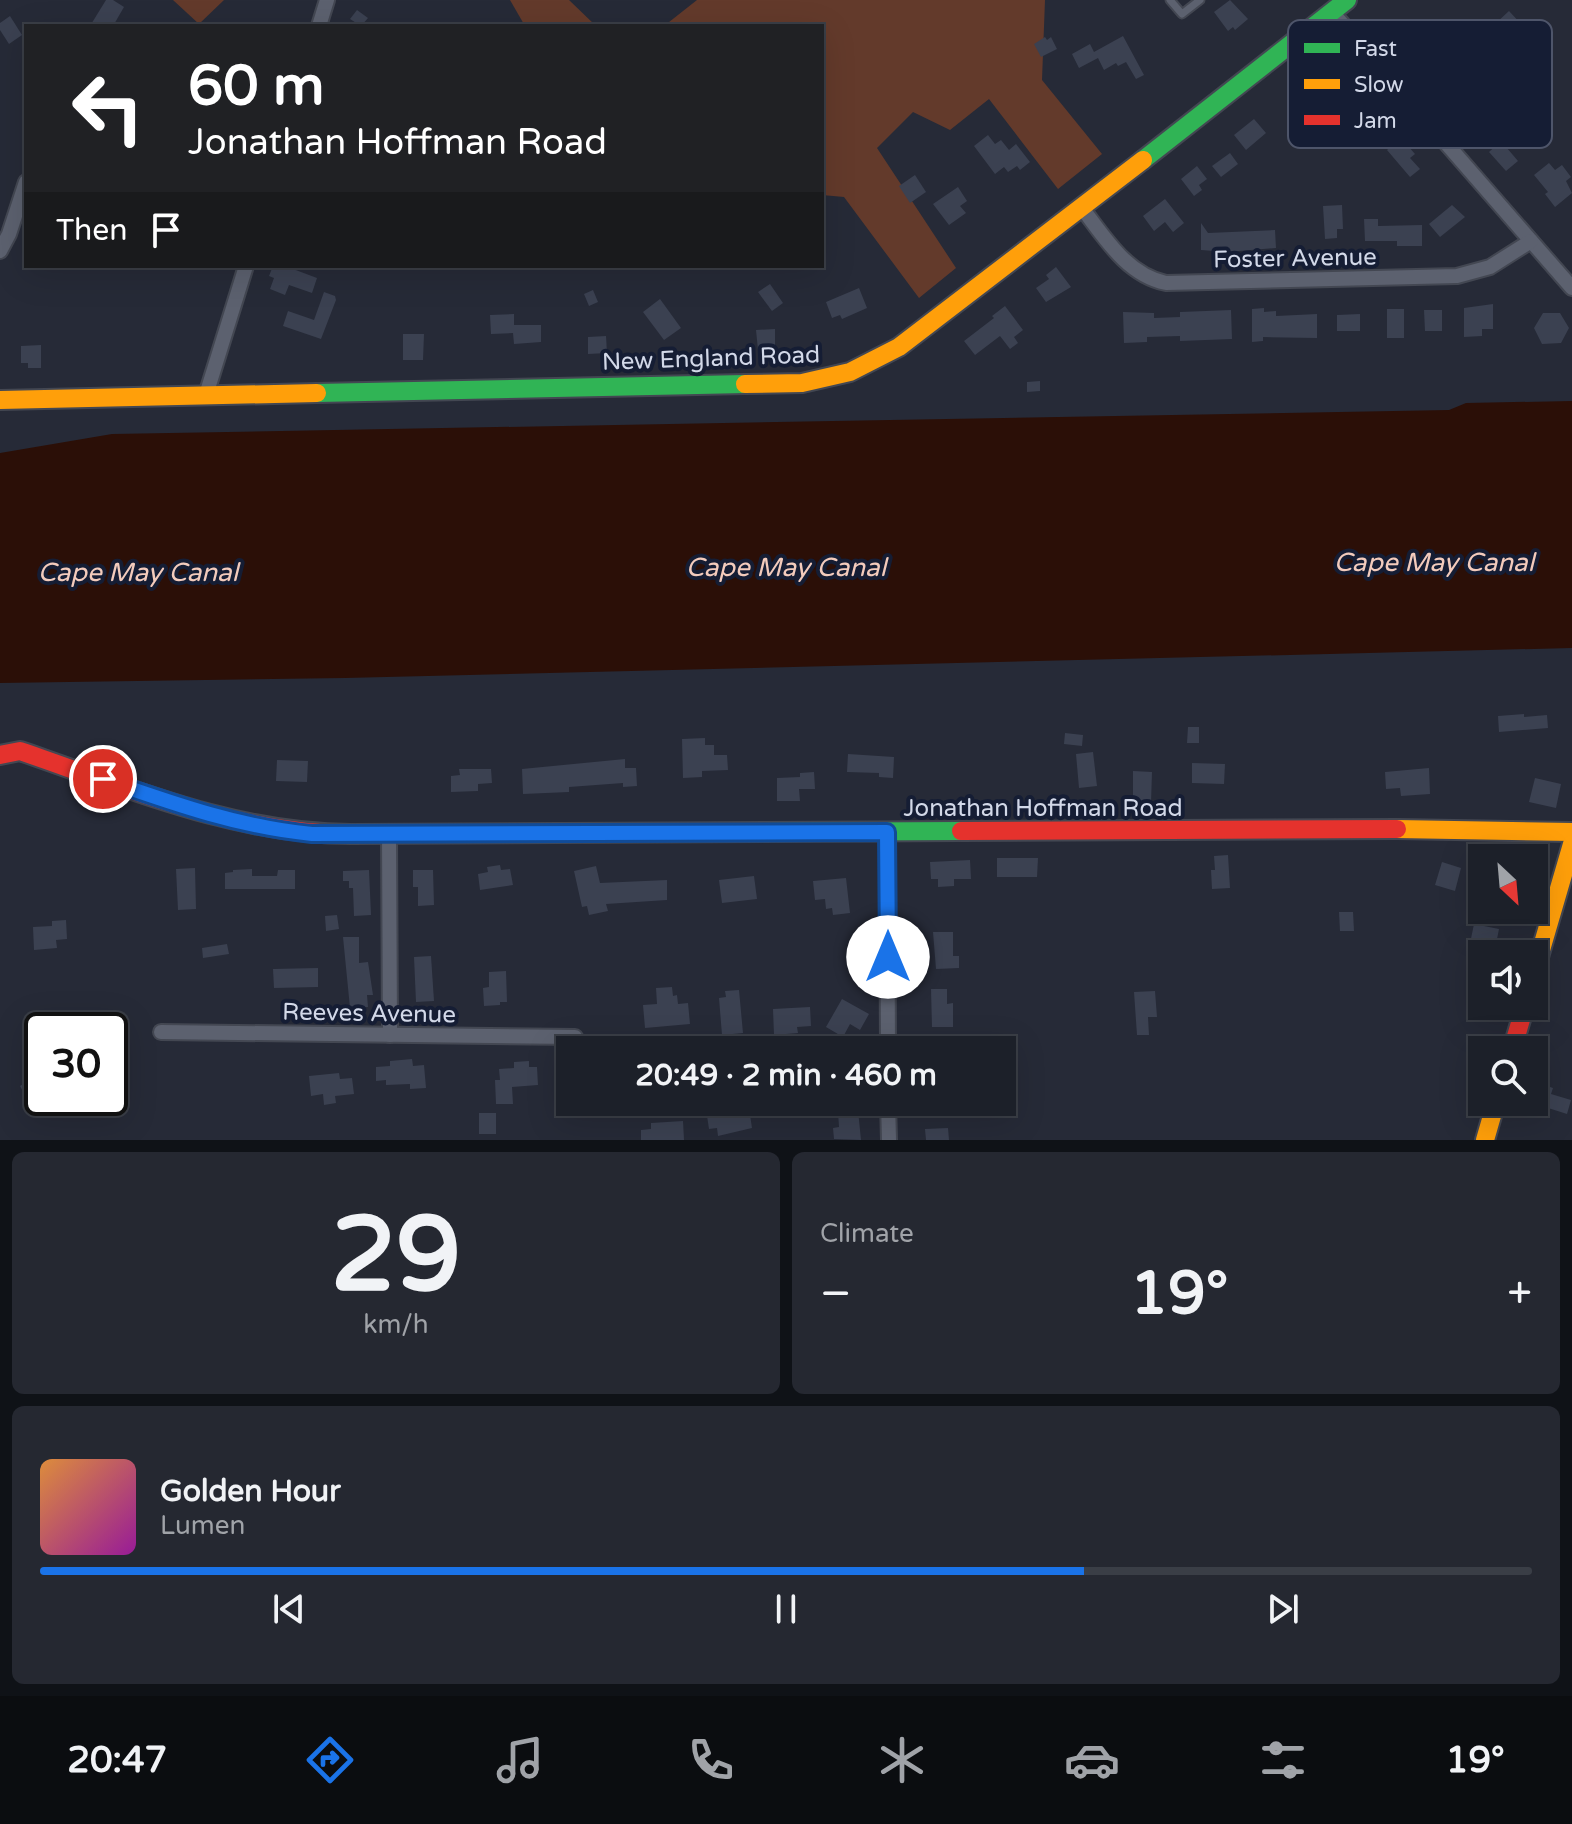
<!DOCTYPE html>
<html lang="en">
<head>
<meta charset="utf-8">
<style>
	:root { --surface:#1c2029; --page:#252831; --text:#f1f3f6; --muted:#a0a3a8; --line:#3a3e46; --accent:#1a73e8 }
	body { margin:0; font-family:"Varela Round",sans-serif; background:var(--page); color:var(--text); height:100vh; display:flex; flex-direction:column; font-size:30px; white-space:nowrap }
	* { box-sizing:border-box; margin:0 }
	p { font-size:26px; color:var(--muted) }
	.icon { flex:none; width:44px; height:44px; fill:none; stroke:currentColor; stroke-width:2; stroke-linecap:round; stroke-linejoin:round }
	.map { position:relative; height:1140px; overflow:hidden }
	.side { display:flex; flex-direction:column; gap:12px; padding:12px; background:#0f1217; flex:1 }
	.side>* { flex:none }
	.top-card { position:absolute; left:24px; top:24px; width:800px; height:244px; border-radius:0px; box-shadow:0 8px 32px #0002,0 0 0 2px var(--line); background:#202124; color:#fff; overflow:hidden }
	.needle { width:52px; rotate:154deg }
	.buttons { position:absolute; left:1468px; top:844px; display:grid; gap:16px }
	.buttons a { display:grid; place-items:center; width:80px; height:80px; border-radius:0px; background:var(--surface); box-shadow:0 8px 32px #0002,0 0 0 2px var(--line); font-size:40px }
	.speed { position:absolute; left:24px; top:1012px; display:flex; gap:16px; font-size:40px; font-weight:700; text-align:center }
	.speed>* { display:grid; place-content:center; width:104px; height:104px; border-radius:50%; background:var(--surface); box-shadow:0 8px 32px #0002,0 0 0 2px var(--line); line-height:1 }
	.speed .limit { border:4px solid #111; border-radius:12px; background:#fff; color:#111 }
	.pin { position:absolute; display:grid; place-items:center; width:68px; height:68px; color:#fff; margin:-34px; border:4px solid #fff; border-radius:50%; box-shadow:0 2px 8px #0007 }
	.me { position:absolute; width:88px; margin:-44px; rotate:0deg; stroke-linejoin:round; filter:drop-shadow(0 0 6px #0008) }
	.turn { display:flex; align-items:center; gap:28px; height:168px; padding:0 32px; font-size:36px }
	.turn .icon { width:104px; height:104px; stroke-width:2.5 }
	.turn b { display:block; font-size:56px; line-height:68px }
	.then { display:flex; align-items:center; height:76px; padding:0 32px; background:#0003; gap:16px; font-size:30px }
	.big { font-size:60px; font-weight:700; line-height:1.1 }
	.side .widget { flex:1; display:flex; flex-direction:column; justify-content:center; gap:12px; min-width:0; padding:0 28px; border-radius:12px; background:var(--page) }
	.side .dial { align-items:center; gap:0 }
	.dial b { font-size:104px; line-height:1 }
	.song { display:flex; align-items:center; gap:24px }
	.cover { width:96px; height:96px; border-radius:12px; background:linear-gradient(135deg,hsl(30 70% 55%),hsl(300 70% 35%)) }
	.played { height:8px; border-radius:4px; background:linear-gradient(90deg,var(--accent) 70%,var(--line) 70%) }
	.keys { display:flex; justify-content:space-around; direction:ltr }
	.heat { display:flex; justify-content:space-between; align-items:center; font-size:44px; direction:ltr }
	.side .tiles { flex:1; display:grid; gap:12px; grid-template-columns:1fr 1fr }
	.widget:last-child { grid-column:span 2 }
	.trip { position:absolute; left:556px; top:1036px; width:460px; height:80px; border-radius:0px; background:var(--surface); box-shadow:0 8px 32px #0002,0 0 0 2px var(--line); font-weight:700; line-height:80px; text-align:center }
	.dock { display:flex; height:128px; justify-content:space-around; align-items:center; background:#0b0d10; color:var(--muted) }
	.dock .icon { width:56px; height:56px }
	.dock .selected { color:var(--accent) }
	.dock b { font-size:36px; color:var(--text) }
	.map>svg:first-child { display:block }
	.green { fill:#633a2b }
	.water { fill:#2b0f07 }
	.building { fill:#3b4151 }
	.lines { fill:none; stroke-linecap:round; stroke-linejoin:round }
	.lane-casing { stroke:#434752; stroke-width:11 }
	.street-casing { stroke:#434752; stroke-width:18 }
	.fast-casing { stroke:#434752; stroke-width:22 }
	.slow-casing { stroke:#434752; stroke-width:22 }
	.jam-casing { stroke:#434752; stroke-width:22 }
	.lane { stroke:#5c616f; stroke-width:7 }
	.street { stroke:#5c616f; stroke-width:14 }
	.fast { stroke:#30b455; stroke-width:18 }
	.slow { stroke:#ff9f0a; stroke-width:18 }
	.jam { stroke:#e5322d; stroke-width:18 }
	.route-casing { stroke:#114b97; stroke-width:20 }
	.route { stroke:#1a73e8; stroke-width:14 }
	.labels { text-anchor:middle; stroke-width:8; stroke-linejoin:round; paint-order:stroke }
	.street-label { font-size:24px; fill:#d2d8e8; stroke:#151d34 }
	.water-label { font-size:26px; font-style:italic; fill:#f3cbbc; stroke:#151d34 }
	.key { fill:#151d34; stroke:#4e556a; stroke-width:2 }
	.key-label { font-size:22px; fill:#d2d8e8 }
</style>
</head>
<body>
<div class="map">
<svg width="1572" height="1140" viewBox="0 0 1572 1140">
	<rect width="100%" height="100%" fill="#262a37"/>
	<!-- green -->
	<g class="green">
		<polygon points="173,0 224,0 199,24"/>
		<polygon points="510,0 569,0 596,26 525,26"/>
		<polygon points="697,0 1045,0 1042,80 1102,154 1058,189 989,99 950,130 913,112 877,148 956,268 919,298 844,197 822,195 822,26 664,26"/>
	</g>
	<!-- water -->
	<polygon class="water" points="1572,401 1572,648 345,678 0,683 0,453 112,434 1449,410 1466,403"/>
	<!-- building -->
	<g class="building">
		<polygon points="106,0 113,0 124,7 113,26 90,26"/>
		<polygon points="1230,0 1248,19 1235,30 1233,27 1228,31 1214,12"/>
		<polygon points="357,10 368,18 361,26 350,19"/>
		<polygon points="1509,11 1522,25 1501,45 1493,38 1497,34 1494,31 1498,27 1495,24"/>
		<polygon points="10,16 22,35 9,44 0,30 0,23"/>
		<polygon points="1123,36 1144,75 1136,79 1126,62 1118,66 1116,63 1104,70 1098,58 1079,68 1072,54 1090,44 1094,52"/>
		<polygon points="1045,37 1047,40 1051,37 1057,49 1041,57 1034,44"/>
		<polygon points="1254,119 1266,133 1246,150 1234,135"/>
		<polygon points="988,135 995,144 1001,140 1009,150 1016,144 1030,162 1020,170 1017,166 1008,172 1004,167 995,174 974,146"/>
		<polygon points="1401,138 1415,154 1410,158 1420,169 1410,177 1387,150"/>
		<polygon points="1501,141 1518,161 1506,171 1489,152"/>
		<polygon points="1230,153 1238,164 1221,177 1212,166"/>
		<polygon points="1549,163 1555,170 1562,165 1571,177 1566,181 1572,193 1555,207 1545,194 1548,192 1534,175"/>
		<polygon points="1197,166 1207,179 1199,185 1202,190 1194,196 1181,179"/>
		<polygon points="915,175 926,192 910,203 899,186"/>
		<polygon points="958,187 967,201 960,206 966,213 949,225 933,204"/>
		<polygon points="1165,199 1184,223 1173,232 1165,222 1154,231 1143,216"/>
		<polygon points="1342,205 1343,229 1337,229 1337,238 1325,239 1323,206"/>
		<polygon points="1452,205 1465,217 1440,237 1429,224"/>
		<polygon points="1364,219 1378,219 1378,226 1422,225 1422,246 1397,246 1397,241 1365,241"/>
		<polygon points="1201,223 1208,233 1275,230 1276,248 1227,252 1201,250"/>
		<polygon points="273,266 285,266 317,278 312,293 289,285 285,295 270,289 274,278 269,276"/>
		<polygon points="1056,267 1071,287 1046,302 1036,288 1049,279 1046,275"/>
		<polygon points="770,284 783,303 772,311 758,292"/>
		<polygon points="859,288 867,308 842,319 840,315 832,318 826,302"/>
		<polygon points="593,290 598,302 589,306 584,294"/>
		<polygon points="324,292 335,296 336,300 321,339 283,326 288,311 314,320"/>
		<polygon points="660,299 681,328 664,340 643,312"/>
		<polygon points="1493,304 1493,329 1482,329 1482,336 1464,337 1464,308"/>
		<polygon points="1005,306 1023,330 1014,337 1018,343 1010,349 1000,336 975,355 964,341 994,318 992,316"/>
		<polygon points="1264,308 1264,312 1276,311 1276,316 1317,314 1317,338 1263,337 1263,341 1252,342 1252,309"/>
		<rect x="1387" y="309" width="17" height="29"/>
		<polygon points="1231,310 1232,339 1180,341 1180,336 1147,337 1147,342 1124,343 1123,312 1154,313 1154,318 1180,317 1180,312"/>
		<polygon points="1424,310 1442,310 1442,331 1425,331"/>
		<polygon points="1543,313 1560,313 1569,328 1561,343 1542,344 1534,328"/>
		<polygon points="514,314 514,325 541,325 541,342 514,344 513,333 491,334 490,315"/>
		<polygon points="1360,314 1360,331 1337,331 1337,315"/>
		<polygon points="775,329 775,359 759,360 756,330"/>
		<polygon points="403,334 424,334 423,360 403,360"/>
		<polygon points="606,336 607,353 588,354 588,337"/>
		<polygon points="41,345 41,368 28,368 28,363 21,363 21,346"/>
		<polygon points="1040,381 1040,391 1027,392 1027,382"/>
		<polygon points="1524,714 1524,717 1547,715 1548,728 1499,732 1498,716"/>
		<polygon points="1188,727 1199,727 1199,743 1187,743"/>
		<polygon points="1065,733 1083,735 1082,746 1064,744"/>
		<polygon points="705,738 705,745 714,745 714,755 727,755 728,770 702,771 702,777 683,778 682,739"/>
		<polygon points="1093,752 1097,786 1079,788 1076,754"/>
		<polygon points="848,754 894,757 893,778 879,777 879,773 847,772"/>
		<polygon points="625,759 625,768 636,768 637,786 623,787 623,783 569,787 569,792 523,794 522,769"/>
		<polygon points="277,760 308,761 307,782 276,781"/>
		<polygon points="1192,763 1225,764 1224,784 1192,783"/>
		<polygon points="1429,768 1430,794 1401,796 1400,788 1386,789 1385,772"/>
		<polygon points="459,769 491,769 492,783 478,784 478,791 451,792 451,776 460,775"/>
		<polygon points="1133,771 1152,772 1151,803 1133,803"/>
		<polygon points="814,772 815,789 799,789 800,801 777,801 777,778 800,777 800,773"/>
		<polygon points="1535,778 1561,784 1556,808 1529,802"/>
		<polygon points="1228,855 1230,888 1212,889 1211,870 1215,870 1214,856"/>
		<polygon points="997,858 1038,858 1037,877 997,877"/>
		<polygon points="970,860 971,879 954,879 954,886 938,887 938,879 931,879 930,862"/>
		<polygon points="1442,862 1461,868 1455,891 1435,885"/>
		<polygon points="500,865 501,870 510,869 513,885 480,890 478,874 488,872 487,867"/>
		<polygon points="596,866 600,883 667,880 667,900 606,904 608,911 589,915 587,906 582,907 574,871"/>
		<polygon points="195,868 196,909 178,910 176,869"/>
		<polygon points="252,869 252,876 277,876 278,870 295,870 295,889 225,889 225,873 233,872 233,870"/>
		<polygon points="369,870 371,915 354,916 353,888 349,888 349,881 343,881 343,871"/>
		<polygon points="413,870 433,870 434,905 418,906 418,887 413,887"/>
		<polygon points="754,876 757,899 722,903 719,880"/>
		<polygon points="846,878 850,913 833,915 832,908 826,909 825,899 815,900 813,881"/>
		<polygon points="1339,912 1353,912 1354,931 1340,931"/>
		<polygon points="337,915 339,929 326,931 325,916"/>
		<polygon points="66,920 67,939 56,940 57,948 34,950 33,927 52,926 52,921"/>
		<polygon points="1474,924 1499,929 1494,954 1482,954 1482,966 1466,963"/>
		<polygon points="933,932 953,932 953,956 959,956 959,968 936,969"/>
		<polygon points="343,937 359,937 359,963 368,962 373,995 367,995 368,1007 350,1008"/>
		<polygon points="227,944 229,954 203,958 202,948"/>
		<polygon points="431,956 434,1001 416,1002 414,957"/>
		<polygon points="318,968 318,987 274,988 273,969"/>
		<polygon points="506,971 507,1002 500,1002 500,1005 484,1006 483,988 489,987 489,972"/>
		<polygon points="672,987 673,996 677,995 678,1004 688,1003 690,1024 645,1028 643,1005 657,1004 656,988"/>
		<polygon points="931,989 947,989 947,1004 953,1003 953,1027 932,1027"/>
		<polygon points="739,990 743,1033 722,1035 719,998 726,997 725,991"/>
		<polygon points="1155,991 1157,1017 1148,1017 1149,1035 1137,1035 1134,992"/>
		<polygon points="842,999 869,1014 860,1030 850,1024 843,1037 826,1027"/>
		<polygon points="810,1007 811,1026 797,1027 798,1033 774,1035 773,1009"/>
		<polygon points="412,1059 413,1066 424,1065 426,1088 410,1089 410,1084 386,1085 386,1080 376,1081 376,1067 390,1066 390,1061"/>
		<polygon points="529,1061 529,1067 537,1067 538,1085 512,1087 513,1104 496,1104 495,1080 500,1080 499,1069 514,1068 514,1062"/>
		<rect x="558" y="1063" width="12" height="16"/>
		<polygon points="339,1073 340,1079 352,1078 354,1094 335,1096 336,1103 324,1105 323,1094 311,1096 309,1076"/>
		<polygon points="32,1079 40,1091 27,1099 20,1086"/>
		<polygon points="1541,1084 1553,1088 1551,1094 1571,1100 1567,1114 1545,1107 1547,1104 1534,1100 1534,1088 1539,1089"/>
		<polygon points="723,1106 724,1112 749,1108 752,1128 718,1136 717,1128 709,1129 706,1109"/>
		<polygon points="858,1110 861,1140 834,1139 833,1128 839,1127 838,1112"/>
		<rect x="479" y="1113" width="17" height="21"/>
		<polygon points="683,1121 684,1140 641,1140 641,1130 651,1129 651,1123"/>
		<polygon points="948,1128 949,1140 926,1140 925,1129"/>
	</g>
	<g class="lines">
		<defs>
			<polyline id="lane" points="1170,0 1182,14 1200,0"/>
			<g id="street">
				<polyline points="1332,12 1572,288"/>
				<polyline points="319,26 327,0"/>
				<path d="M 1082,208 C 1105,238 1127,275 1166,283 L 1457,276 L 1490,267 L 1531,241"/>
				<polyline points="0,251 9,234 26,182"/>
				<polyline points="206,395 246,266"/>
				<polyline points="887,832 888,1050"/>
				<polyline points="389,833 390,1035"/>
				<polyline points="161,1032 575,1037"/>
				<polyline points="888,1102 889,1140"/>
			</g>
			<g id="fast">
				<polyline points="1143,160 1347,0"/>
				<polyline points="317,393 745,384"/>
				<polyline points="351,834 961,831"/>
			</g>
			<g id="slow">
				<polyline points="745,384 802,383 850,372 899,347 1143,160"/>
				<polyline points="0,400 317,393"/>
				<polyline points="1397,829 1572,832"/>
				<polyline points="1534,974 1572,844"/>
				<polyline points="1485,1140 1496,1102"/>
			</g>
			<g id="jam">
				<path d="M 0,755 L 20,751 C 128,788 235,834 351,834"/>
				<polyline points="961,831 1397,829"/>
				<polyline points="1512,1050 1525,1006"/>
			</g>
		</defs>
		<!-- lane casing -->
		<use href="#lane" class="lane-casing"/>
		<!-- street casing -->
		<use href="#street" class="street-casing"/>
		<!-- fast casing -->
		<use href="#fast" class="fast-casing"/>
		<!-- slow casing -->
		<use href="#slow" class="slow-casing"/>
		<!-- jam casing -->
		<use href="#jam" class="jam-casing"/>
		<!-- lane -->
		<use href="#lane" class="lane"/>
		<!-- street -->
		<use href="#street" class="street"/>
		<!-- fast -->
		<use href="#fast" class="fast"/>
		<!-- slow -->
		<use href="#slow" class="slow"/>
		<!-- jam -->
		<use href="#jam" class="jam"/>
	</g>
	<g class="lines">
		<defs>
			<path id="route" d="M 103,779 C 172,803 239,827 312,834 L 887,832 L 888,957"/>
		</defs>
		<!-- route casing -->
		<use href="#route" class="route-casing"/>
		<!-- route -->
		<use href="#route" class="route"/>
	</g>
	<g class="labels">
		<!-- street labels -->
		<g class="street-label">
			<text transform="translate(1295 258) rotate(-1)" y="8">Foster Avenue</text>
			<text transform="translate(711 358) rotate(-2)" y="8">New England Road</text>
			<text x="1043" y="816">Jonathan Hoffman Road</text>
			<text transform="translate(369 1013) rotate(1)" y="8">Reeves Avenue</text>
		</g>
		<!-- water labels -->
		<g class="water-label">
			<text x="1434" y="571">Cape May Canal</text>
			<text x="786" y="576">Cape May Canal</text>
			<text x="138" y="581">Cape May Canal</text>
		</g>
	</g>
	<!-- legend -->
	<rect x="1288" y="20" width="264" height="128" rx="12" class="key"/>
	<rect x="1304" y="43" width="36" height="10" fill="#30b455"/>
	<rect x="1304" y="79" width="36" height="10" fill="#ff9f0a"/>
	<rect x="1304" y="115" width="36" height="10" fill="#e5322d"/>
	<g class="key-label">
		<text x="1354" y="56">Fast</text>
		<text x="1354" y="92">Slow</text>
		<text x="1354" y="128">Jam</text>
	</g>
</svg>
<div class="buttons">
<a><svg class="needle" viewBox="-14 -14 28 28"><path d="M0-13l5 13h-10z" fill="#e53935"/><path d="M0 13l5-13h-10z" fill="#a0a3a8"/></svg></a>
<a><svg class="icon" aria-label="sound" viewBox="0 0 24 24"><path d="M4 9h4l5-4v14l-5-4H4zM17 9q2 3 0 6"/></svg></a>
<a><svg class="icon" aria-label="search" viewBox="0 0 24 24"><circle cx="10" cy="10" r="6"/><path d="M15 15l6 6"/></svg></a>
</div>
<div class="speed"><div class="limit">30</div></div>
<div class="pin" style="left:103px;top:779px;background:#d93025"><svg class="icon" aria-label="arrive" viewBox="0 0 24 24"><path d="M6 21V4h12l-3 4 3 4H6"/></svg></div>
<svg class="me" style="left:888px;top:957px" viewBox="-20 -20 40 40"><circle r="19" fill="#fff"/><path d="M0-13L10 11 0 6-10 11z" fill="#1a73e8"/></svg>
<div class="trip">20:49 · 2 min · 460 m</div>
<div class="top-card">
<div class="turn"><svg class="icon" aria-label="left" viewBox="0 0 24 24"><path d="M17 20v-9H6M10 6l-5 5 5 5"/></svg><div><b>60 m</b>Jonathan Hoffman Road</div></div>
<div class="then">Then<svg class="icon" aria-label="arrive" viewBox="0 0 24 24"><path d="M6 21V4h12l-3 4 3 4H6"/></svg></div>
</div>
</div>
<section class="side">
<div class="tiles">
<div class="widget dial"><b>29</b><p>km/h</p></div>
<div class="widget"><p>Climate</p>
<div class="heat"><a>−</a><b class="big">19°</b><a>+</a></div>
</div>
<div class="widget">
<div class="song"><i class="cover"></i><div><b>Golden Hour</b><p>Lumen</p></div></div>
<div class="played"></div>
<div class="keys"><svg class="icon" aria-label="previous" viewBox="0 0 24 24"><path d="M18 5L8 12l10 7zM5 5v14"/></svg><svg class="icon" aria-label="pause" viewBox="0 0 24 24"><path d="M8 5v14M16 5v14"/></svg><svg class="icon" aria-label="next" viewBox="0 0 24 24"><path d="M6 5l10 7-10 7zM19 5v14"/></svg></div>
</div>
</div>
</section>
<nav class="dock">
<b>20:47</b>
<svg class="icon selected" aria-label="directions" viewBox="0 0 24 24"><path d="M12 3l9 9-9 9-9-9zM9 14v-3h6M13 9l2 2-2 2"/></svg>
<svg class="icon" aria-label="music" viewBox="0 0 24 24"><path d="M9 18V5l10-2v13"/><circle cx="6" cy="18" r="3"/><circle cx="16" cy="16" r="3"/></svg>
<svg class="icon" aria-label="phone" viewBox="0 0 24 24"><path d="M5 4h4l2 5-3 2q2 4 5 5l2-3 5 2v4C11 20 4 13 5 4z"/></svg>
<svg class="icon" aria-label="climate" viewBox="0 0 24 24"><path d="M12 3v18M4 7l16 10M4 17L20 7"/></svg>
<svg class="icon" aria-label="car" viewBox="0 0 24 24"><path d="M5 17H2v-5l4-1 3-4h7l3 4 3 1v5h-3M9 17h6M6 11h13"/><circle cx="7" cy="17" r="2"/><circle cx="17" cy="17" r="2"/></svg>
<svg class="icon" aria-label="filters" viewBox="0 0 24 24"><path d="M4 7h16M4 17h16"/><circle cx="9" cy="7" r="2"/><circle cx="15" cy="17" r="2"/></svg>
<b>19°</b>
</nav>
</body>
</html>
